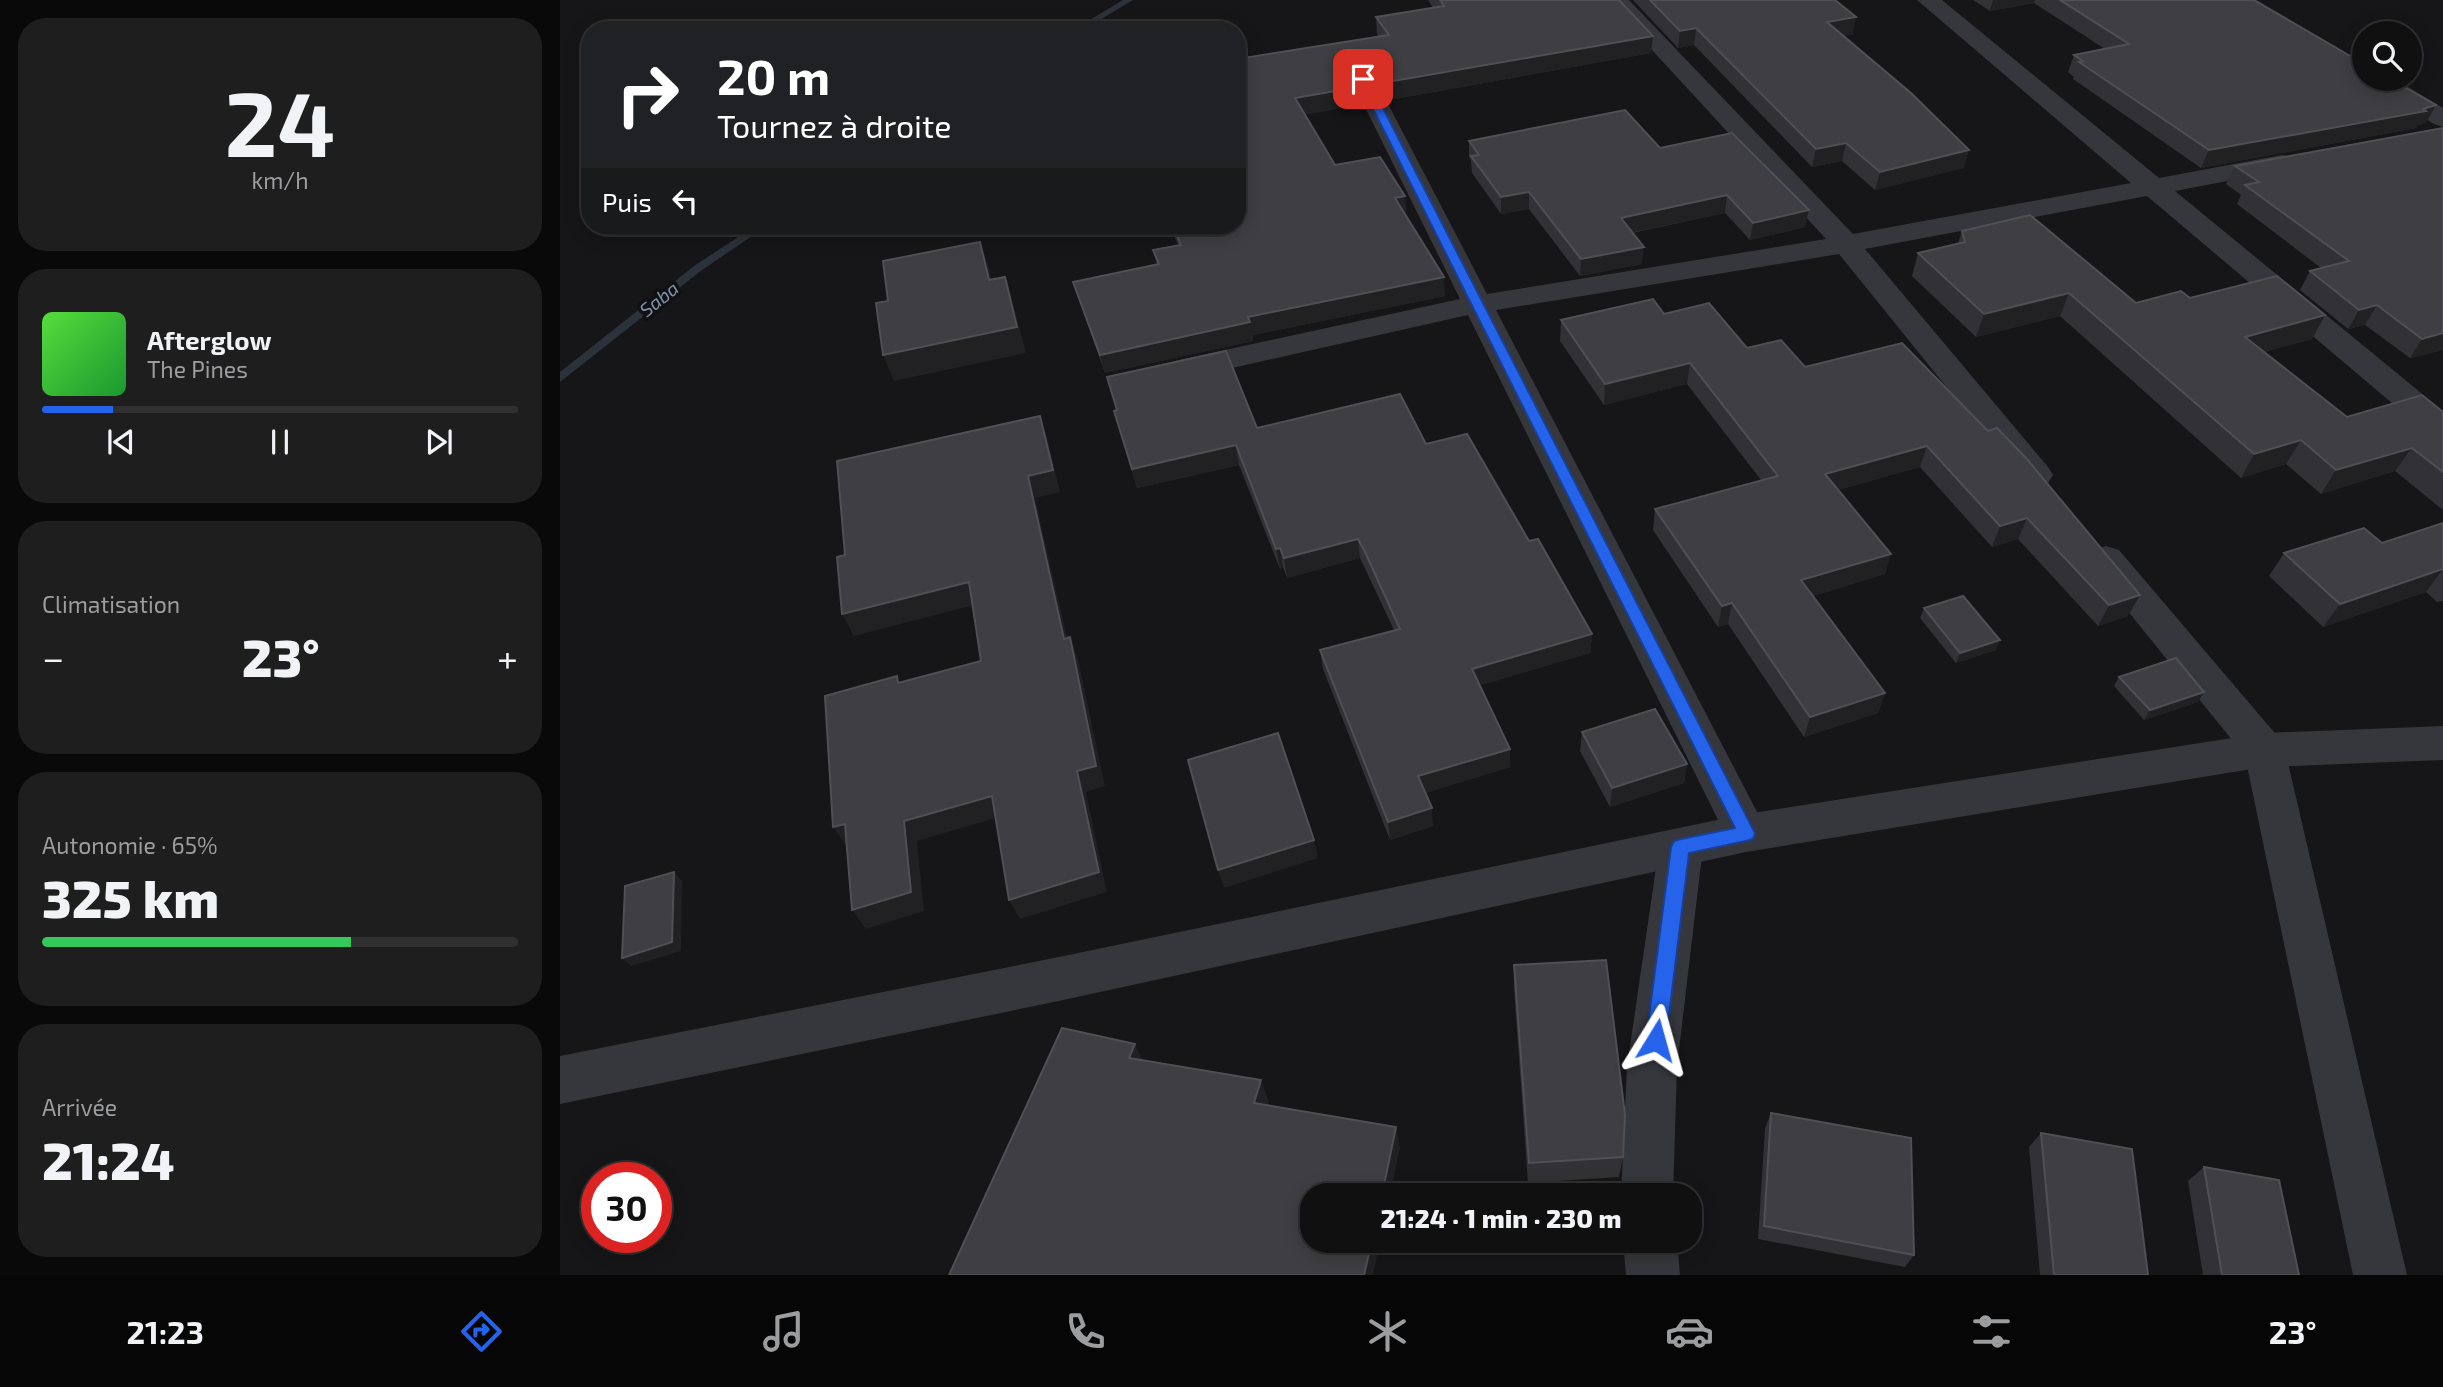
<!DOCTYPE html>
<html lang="fr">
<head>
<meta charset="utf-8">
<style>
	:root { --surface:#101011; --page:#1e1e1f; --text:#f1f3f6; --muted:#9c9d9f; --line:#303031; --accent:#2563eb }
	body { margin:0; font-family:"Exo 2",sans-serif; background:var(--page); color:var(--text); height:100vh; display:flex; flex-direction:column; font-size:26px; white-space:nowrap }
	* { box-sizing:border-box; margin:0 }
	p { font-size:23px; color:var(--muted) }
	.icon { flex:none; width:38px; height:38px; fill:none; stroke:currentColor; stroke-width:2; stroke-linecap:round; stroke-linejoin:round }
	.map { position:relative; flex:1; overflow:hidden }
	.side { display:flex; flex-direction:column; gap:18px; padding:18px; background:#090909; width:560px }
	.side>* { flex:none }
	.hud { position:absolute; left:21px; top:21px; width:665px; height:214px; border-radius:28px; box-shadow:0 4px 18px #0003,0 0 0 2px var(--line); background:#202124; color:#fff; overflow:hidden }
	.controls { position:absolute; left:1792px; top:21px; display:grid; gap:14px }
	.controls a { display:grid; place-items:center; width:70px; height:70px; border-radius:50%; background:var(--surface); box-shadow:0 4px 18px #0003,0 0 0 2px var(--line); font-size:35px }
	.speed { position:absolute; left:21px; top:1162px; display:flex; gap:14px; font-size:35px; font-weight:700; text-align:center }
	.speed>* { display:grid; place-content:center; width:91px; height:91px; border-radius:50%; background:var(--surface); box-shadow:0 4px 18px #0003,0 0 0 2px var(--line); line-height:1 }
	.speed .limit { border:10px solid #d22; background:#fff; color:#111 }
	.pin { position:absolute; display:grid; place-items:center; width:60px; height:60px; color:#fff; margin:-30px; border-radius:14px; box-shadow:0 4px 10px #0006 }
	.me { position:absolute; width:77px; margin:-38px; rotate:8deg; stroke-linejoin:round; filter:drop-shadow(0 0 5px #0008) }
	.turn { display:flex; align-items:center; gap:24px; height:147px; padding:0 21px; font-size:32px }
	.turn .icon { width:91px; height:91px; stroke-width:2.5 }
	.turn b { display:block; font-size:49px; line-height:60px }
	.then { display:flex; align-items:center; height:66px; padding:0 21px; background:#0003; gap:14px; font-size:26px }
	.big { font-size:52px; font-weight:800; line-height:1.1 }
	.side .widget { flex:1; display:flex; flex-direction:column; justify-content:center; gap:10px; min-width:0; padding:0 24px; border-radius:28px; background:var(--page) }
	.side .dial { align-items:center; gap:0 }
	.dial b { font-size:91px; line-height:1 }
	.song { display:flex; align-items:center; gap:21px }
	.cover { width:84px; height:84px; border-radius:10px; background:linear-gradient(135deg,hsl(110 70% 55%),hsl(130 70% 35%)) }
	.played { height:7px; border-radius:4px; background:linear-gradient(90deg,var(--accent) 15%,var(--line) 15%) }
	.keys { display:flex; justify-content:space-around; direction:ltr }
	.heat { display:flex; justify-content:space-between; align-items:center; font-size:38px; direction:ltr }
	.charge { height:10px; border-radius:5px; background:linear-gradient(90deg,#34c759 65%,var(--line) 0) }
	.trip { position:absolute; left:740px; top:1183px; width:402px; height:70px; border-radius:28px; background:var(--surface); box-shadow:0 4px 18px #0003,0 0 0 2px var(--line); font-weight:800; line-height:70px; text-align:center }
	.dock { display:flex; height:112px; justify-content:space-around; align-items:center; background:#060607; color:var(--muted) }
	.dock .icon { width:49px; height:49px }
	.dock .selected { color:var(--accent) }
	.dock b { font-size:32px; color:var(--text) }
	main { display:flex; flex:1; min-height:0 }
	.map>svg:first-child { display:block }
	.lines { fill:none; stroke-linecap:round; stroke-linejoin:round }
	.stream { fill:#2c323b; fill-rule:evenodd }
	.minor { fill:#36373c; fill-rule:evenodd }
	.tertiary { fill:#36373c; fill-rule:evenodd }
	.wall { fill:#323135 }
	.shaded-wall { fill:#212023 }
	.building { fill:#3f3e43; stroke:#4f4f55; stroke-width:2 }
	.route { fill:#2563eb; stroke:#184099; stroke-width:2 }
	.labels { text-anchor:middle; stroke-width:7; stroke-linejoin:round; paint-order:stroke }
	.far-water-label { font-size:19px; font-style:italic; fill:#8093b1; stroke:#111012 }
</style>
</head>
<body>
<main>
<section class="side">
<div class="widget dial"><b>24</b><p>km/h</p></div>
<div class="widget">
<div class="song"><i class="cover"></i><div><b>Afterglow</b><p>The Pines</p></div></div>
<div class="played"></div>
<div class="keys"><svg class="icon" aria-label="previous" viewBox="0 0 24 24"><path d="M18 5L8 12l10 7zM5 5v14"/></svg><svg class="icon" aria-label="pause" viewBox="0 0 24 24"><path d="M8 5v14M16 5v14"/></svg><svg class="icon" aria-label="next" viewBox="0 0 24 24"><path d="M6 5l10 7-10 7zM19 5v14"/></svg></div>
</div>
<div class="widget"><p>Climatisation</p>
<div class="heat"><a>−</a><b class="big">23°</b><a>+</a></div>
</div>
<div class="widget"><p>Autonomie · 65%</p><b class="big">325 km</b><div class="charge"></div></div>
<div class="widget"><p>Arrivée</p><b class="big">21:24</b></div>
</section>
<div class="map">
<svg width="1883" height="1275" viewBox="0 0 1883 1275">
	<rect width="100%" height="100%" fill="#161517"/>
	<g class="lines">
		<!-- stream -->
		<g class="stream">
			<polygon points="563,0 573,0 523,30 513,30"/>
			<polygon points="195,226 207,226 142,270 0,382 0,372 134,266"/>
		</g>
		<!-- minor -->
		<g class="minor">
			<polygon points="1046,0 1069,0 1293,234 1571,183 1357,0 1382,0 1599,178 1722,155 1731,157 1735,163 1731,169 1615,191 1883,411 1883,439 1871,436 1587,196 1305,249 1488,467 1493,475 1488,483 1476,487 1464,483 1279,254 936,310 1208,833 1201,846 1186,852 1171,846 908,315 619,380 608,377 603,370 608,363 619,360 900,299 791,79 794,74 803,72 812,74 815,79 927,294 1266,239"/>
			<polygon points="1807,79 1835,79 1883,108 1883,127 1874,124 1810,84"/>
			<polygon points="1546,546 1559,550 1719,738 1725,750 1847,1275 1793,1275 1685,756 1533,568 1528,559 1533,550"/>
			<polygon points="1121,828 1137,834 1143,847 1117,1067 1113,1195 1061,1195 1067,1067 1099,847 1105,834"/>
			<polygon points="1063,1241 1117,1241 1120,1275 1066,1275"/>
		</g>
		<!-- tertiary -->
		<polygon class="tertiary" points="1883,726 1883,760 1704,767 1186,852 494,1002 0,1104 0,1056 494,958 1186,814 1704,733"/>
	</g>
	<!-- wall -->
	<g class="wall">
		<polygon points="868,0 1059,0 1093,36 1091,53 829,100 814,73 802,69 793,71 793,73 799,87 801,105 745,114 775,165 845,196 846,214 845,214 885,296 693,335 693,341 545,373 519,300 513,282 597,265 593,250 618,245 610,226 677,226 677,59 819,37 817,34 816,17 873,8"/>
		<polygon points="1073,0 1275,0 1293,34 1283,36 1409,150 1403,168 1315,190 1282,161 1252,167 1134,45 1118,48"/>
		<polygon points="1413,0 1694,0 1866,123 1858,125 1856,128 1641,168 1513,79 1514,77 1508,72 1514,55 1545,49 1474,3 1430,11"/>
		<polygon points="1883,128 1883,350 1850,358 1805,325 1788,329 1740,290 1750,271 1761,268 1677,204 1681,195 1666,184 1675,166"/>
		<polygon points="909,141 1100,148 1245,227 1190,240 1165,213 1072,233 1082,264 1020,276 969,209 941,214 912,173 911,161 909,157"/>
		<polygon points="1402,231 1576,303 1630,298 1765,315 1752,339 1704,352 1787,417 1883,412 1883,510 1835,471 1761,494 1726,464 1681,478 1500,316 1416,337 1352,276 1358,253 1398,243"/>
		<polygon points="1104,314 1187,348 1245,367 1342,343 1568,616 1538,626 1458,539 1432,547 1360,467 1278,490 1325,574 1253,596 1325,693 1318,713 1244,737 1168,624 1158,627 1093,530 1095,509 1201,480 1127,384 1044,405 1000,341 1001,320"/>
		<polygon points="554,411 697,428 866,444 969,541 1032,634 1030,653 920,685 950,767 865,793 873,826 830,840 763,669 760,650 834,630 800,558 727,578 723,567 720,569 679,465 577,488"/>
		<polygon points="1883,523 1883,601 1877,602 1866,592 1763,627 1709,576 1724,553 1822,543"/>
		<polygon points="1364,608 1436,650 1396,663 1360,618"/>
		<polygon points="1559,677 1644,692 1638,702 1584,720 1554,686"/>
		<polygon points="1022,732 1127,764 1124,783 1050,807 1020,751"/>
		<polygon points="954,965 1063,1157 1059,1177 968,1183 954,989"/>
		<polygon points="1211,1113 1354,1255 1345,1267 1198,1239 1205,1128"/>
		<polygon points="1481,1133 1588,1275 1480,1275 1469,1147"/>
		<polygon points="1644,1167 1739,1275 1643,1275 1628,1181"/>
	</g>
	<!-- shaded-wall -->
	<g class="shaded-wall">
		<polygon points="1433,0 1475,0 1474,3 1430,11"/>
		<polygon points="1296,17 1293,34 1264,39 1267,22"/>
		<polygon points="1136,28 1134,45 1118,48 1120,31"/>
		<polygon points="1093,36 1091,53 829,100 828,82"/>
		<polygon points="801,52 802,69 793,71 789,78 787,60 792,54"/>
		<polygon points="799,87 801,105 737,116 735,98"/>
		<polygon points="1876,105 1866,123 1858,125 1856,128 1641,168 1649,150"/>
		<polygon points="1286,143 1282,161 1252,167 1256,149"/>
		<polygon points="1409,150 1403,168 1315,190 1320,172"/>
		<polygon points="969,192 969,209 941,214 941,197"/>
		<polygon points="1167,195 1165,213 1059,235 1061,218"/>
		<polygon points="845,196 846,214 836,216 835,198"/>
		<polygon points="1249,210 1245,227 1190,240 1193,223"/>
		<polygon points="420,242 429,268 438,306 429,280"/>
		<polygon points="1084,247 1082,264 1020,276 1021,259"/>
		<polygon points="445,277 453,303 466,353 334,381 323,355"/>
		<polygon points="884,277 885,296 693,335 693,341 545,373 540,355 688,317"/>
		<polygon points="1509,293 1500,316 1416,337 1424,314"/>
		<polygon points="1817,305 1805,325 1788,329 1799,310"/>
		<polygon points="1765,315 1752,339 1673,360 1685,337"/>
		<polygon points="1883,333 1883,350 1850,358 1862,339"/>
		<polygon points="1130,363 1127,384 1044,405 1045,384"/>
		<polygon points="480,416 487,438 500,492 475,498 512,660 504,639 468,476"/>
		<polygon points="1741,440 1726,464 1681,478 1694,454"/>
		<polygon points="676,445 679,465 577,488 572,469"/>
		<polygon points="1367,446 1360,467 1260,495 1265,474"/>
		<polygon points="1852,448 1835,471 1761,494 1776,470"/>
		<polygon points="1467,518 1458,539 1432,547 1440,526"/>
		<polygon points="798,539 800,558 727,578 724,558"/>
		<polygon points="720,548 723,567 720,569 716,549"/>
		<polygon points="1331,554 1325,574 1236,601 1241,580"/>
		<polygon points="1883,569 1866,592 1763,627 1780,604"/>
		<polygon points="409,582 418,604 294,636 282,614"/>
		<polygon points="1580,595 1568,616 1538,626 1549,605"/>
		<polygon points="1172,603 1168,624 1158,627 1162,606"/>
		<polygon points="1032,634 1030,653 912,688 912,669"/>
		<polygon points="510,637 518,659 545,786 526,792 547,892 460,919 449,900 517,771"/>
		<polygon points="1440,640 1436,650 1396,663 1400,653"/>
		<polygon points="1644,692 1638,702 1584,720 1590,710"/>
		<polygon points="1325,693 1318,713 1244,737 1250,717"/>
		<polygon points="950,749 950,767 860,795 858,776"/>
		<polygon points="1127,764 1124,783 1050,807 1052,788"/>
		<polygon points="432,796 443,816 357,841 364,911 306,929 292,910 344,821"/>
		<polygon points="872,808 873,826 830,840 828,822"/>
		<polygon points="285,824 287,847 273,827"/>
		<polygon points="754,840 758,858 664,888 658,870"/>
		<polygon points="114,872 122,881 121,951 71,966 62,958"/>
		<polygon points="575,1044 586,1067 569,1058"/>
		<polygon points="701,1080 709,1102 702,1124 694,1103"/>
		<polygon points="836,1127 840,1148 830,1195 822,1195"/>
		<polygon points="812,1241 820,1241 813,1275 804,1275"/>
	</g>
	<!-- building -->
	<g class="building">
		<polygon points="880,0 1059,0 1093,36 828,82 813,56 801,52 792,54 787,60 799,87 735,98 775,165 820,157 845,196 835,198 884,277 688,317 690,322 540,355 513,282 599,264 593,250 621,245 613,226 677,226 677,59 829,35 816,17 884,6"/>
		<polygon points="1090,0 1275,0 1296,17 1267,22 1351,93 1409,150 1320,172 1286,143 1256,149 1136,28 1120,31"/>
		<polygon points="1500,0 1694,0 1804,64 1804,79 1830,79 1876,105 1863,109 1866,111 1649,150 1519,62 1523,61 1514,55 1569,44"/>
		<polygon points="1065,110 1100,148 1172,133 1249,210 1193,223 1167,195 1061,218 1084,247 1021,259 969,192 941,197 911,156 919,155 909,141"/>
		<polygon points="1883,128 1883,333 1862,339 1817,305 1799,310 1750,271 1789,261 1685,185 1699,182 1675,166"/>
		<polygon points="1470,215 1576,303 1621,291 1630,298 1717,276 1765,315 1685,337 1787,417 1862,395 1883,412 1883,472 1852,448 1776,470 1741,440 1694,454 1509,293 1424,314 1358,253 1405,242 1402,231"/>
		<polygon points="420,242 429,280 445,277 457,327 323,355 316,303 328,301 323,261"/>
		<polygon points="1093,299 1104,314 1149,303 1187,348 1221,340 1245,367 1342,343 1428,431 1437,428 1466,458 1580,595 1549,605 1467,518 1440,526 1367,446 1265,474 1331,554 1241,580 1325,693 1250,717 1172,603 1162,606 1095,509 1218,476 1130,363 1045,384 1001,320"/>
		<polygon points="666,351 697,428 840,394 866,444 907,434 969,541 978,539 1032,634 912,669 950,749 858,776 872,808 828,822 760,650 840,629 805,552 798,539 724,558 720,548 716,549 676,445 572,469 554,411 557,410 547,377"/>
		<polygon points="480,416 493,470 468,476 504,639 510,637 536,766 517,771 539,872 449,900 432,796 344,821 351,892 292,910 285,824 273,827 265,696 337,676 338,683 421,661 409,582 282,614 277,557 285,555 277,461"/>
		<polygon points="1883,523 1883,569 1780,604 1724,553 1804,528 1822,543"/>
		<polygon points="1403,596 1440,640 1400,653 1364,608"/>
		<polygon points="1616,658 1644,692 1590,710 1559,677"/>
		<polygon points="1095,709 1127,764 1052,788 1022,732"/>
		<polygon points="718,733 754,840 658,870 628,760"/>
		<polygon points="114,872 112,942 62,958 65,886"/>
		<polygon points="1046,960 1065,1115 1063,1157 969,1163 954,965"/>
		<polygon points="502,1028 575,1044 569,1058 701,1080 694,1103 836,1127 822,1195 752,1195 752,1241 812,1241 804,1275 389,1275"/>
		<polygon points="1211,1113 1351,1138 1354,1255 1204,1226"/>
		<polygon points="1481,1133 1572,1149 1588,1275 1494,1275"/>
		<polygon points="1644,1167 1719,1180 1739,1275 1662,1275"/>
	</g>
	<!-- route -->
	<polygon class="route" points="803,76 808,79 1195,833 1193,839 1186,841 1129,853 1106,1040 1103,1046 1096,1049 1089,1046 1086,1040 1111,847 1114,841 1121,839 1175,828 798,79"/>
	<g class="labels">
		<!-- far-water labels -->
		<g class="far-water-label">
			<text transform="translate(99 299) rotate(-39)" y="7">Saba</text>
		</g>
	</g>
</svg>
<div class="controls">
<a><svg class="icon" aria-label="search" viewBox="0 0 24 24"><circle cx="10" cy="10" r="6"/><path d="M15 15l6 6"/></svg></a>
</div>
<div class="speed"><div class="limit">30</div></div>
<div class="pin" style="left:803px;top:79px;background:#d93025"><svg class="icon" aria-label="arrive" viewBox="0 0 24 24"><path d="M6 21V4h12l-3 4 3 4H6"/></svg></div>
<svg class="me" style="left:1096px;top:1040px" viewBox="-20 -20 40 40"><path d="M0-17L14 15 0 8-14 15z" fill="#2563eb" stroke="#fff" stroke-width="4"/></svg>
<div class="trip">21:24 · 1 min · 230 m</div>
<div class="hud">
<div class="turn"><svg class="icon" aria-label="right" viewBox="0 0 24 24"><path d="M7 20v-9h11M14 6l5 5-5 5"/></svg><div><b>20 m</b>Tournez à droite</div></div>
<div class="then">Puis<svg class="icon" aria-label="left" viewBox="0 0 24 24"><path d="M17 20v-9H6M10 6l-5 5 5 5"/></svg></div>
</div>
</div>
</main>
<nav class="dock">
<b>21:23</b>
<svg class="icon selected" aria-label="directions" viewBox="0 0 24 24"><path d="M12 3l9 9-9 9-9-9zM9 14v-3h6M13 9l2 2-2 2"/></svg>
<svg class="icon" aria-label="music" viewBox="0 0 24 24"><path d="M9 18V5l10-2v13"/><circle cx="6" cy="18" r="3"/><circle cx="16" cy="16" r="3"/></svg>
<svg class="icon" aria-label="phone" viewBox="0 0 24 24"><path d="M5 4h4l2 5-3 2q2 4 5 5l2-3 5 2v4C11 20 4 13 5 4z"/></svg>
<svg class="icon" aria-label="climate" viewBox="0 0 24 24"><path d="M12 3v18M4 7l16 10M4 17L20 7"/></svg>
<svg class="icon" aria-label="car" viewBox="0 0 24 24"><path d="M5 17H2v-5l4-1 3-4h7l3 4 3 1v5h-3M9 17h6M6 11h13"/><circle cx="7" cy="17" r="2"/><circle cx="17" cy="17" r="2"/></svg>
<svg class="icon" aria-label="filters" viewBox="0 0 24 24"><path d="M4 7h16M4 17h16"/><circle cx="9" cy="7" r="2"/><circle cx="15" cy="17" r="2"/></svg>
<b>23°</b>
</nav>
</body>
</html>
